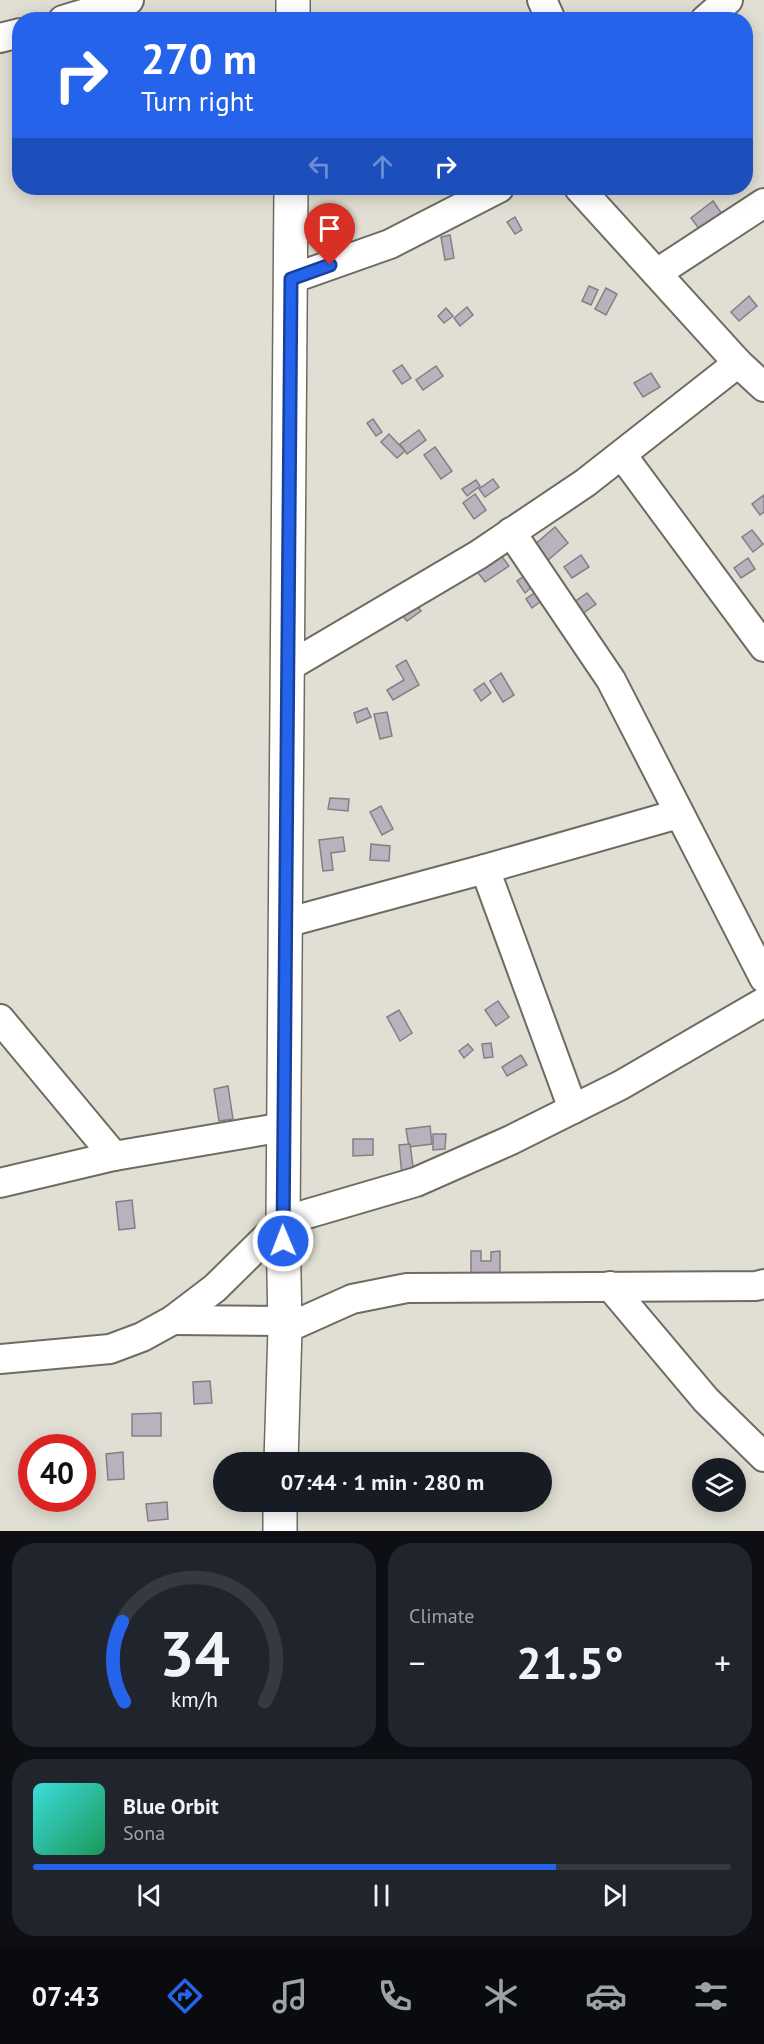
<!DOCTYPE html>
<html lang="en">
<head>
<meta charset="utf-8">
<style>
	:root { --surface:#171b24; --page:#20242c; --text:#f1f3f6; --muted:#9ea1a6; --line:#363941; --accent:#2563eb }
	body { margin:0; font-family:"PT Sans",sans-serif; background:var(--page); color:var(--text); height:100vh; display:flex; flex-direction:column; font-size:22px; white-space:nowrap }
	* { box-sizing:border-box; margin:0 }
	p { font-size:20px; color:var(--muted) }
	.icon { flex:none; width:33px; height:33px; fill:none; stroke:currentColor; stroke-width:2; stroke-linecap:round; stroke-linejoin:round }
	.map { position:relative; height:1531px; overflow:hidden }
	.sheet { display:flex; flex-direction:column; gap:12px; padding:12px; background:#0d0f14; flex:1 }
	.sheet>* { flex:none }
	.banner { position:absolute; left:12px; top:12px; width:741px; height:183px; border-radius:24px; box-shadow:0 3px 15px #0003; background:#2563eb; color:#fff; overflow:hidden }
	.controls { position:absolute; left:692px; top:1458px; display:grid; gap:12px }
	.controls a { display:grid; place-items:center; width:54px; height:54px; border-radius:50%; background:var(--surface); box-shadow:0 3px 15px #0003; font-size:30px }
	.speed { position:absolute; left:18px; top:1434px; display:flex; gap:12px; font-size:30px; font-weight:700; text-align:center }
	.speed>* { display:grid; place-content:center; width:78px; height:78px; border-radius:50%; background:var(--surface); box-shadow:0 3px 15px #0003; line-height:1 }
	.speed .limit { border:9px solid #d22; background:#fff; color:#111 }
	.pin { position:absolute; display:grid; place-items:center; width:51px; height:51px; color:#fff; margin:-62px -26px; border-radius:50% 50% 50% 0; rotate:-45deg; box-shadow:0 0 6px #0007 }
	.pin .icon { rotate:45deg }
	.me { position:absolute; width:66px; margin:-33px; rotate:359deg; stroke-linejoin:round; filter:drop-shadow(0 0 4px #0008) }
	.turn { display:flex; align-items:center; gap:21px; height:126px; padding:0 30px; font-size:27px }
	.turn .icon { width:78px; height:78px; stroke-width:2.5 }
	.turn b { display:block; font-size:42px; line-height:51px }
	.lanes { display:flex; align-items:center; height:57px; padding:0 30px; background:#0003; justify-content:center; gap:30px; direction:ltr }
	.lanes .off { opacity:.35 }
	.big { font-size:45px; font-weight:800; line-height:1.1 }
	.sheet .widget { flex:1; display:flex; flex-direction:column; justify-content:center; gap:9px; min-width:0; padding:0 21px; border-radius:24px; background:var(--page) }
	.sheet .dial { align-items:center; gap:0 }
	.dial svg { height:156px; overflow:visible; fill:none; stroke:var(--line); stroke-width:7; stroke-linecap:round; text-anchor:middle }
	.dial text { fill:var(--text); stroke:none }
	.song { display:flex; align-items:center; gap:18px }
	.cover { width:72px; height:72px; border-radius:9px; background:linear-gradient(135deg,hsl(180 70% 55%),hsl(150 70% 35%)) }
	.played { height:6px; border-radius:3px; background:linear-gradient(90deg,var(--accent) 75%,var(--line) 75%) }
	.keys { display:flex; justify-content:space-around; direction:ltr }
	.heat { display:flex; justify-content:space-between; align-items:center; font-size:33px; direction:ltr }
	.sheet .tiles { flex:1; display:grid; gap:12px; grid-template-columns:1fr 1fr }
	.widget:last-child { grid-column:span 2 }
	.trip { position:absolute; left:213px; top:1452px; width:339px; height:60px; border-radius:30px; background:var(--surface); box-shadow:0 3px 15px #0003; font-weight:800; line-height:60px; text-align:center }
	.tabs { display:flex; height:96px; justify-content:space-around; align-items:center; background:#090b0e; color:var(--muted) }
	.tabs .icon { width:42px; height:42px }
	.tabs .selected { color:var(--accent) }
	.tabs b { font-size:27px; color:var(--text) }
	.map>svg:first-child { display:block }
	.building { fill:#b9b1bb; stroke:#857e87; stroke-width:1.5 }
	.lines { fill:none; stroke-linecap:round; stroke-linejoin:round }
	.minor-casing { stroke:#6e6c61; stroke-width:32 }
	.tertiary-casing { stroke:#6e6c61; stroke-width:36 }
	.minor { stroke:#fff; stroke-width:28 }
	.tertiary { stroke:#fff; stroke-width:33 }
	.route-casing { stroke:#184099; stroke-width:15 }
	.route { stroke:#2563eb; stroke-width:10 }
</style>
</head>
<body>
<div class="map">
<svg width="764" height="1531" viewBox="0 0 764 1531">
	<rect width="100%" height="100%" fill="#e1dfd3"/>
	<!-- building -->
	<g class="building">
		<polygon points="713,201 722,214 700,230 691,218"/>
		<polygon points="515,217 522,230 515,234 507,222"/>
		<polygon points="450,235 454,258 445,260 441,237"/>
		<polygon points="589,286 598,290 591,305 582,301"/>
		<polygon points="606,288 617,294 606,315 595,309"/>
		<polygon points="749,296 757,306 739,321 731,312"/>
		<polygon points="467,307 473,315 460,326 454,318"/>
		<polygon points="446,308 453,316 444,323 438,316"/>
		<polygon points="402,365 411,378 402,384 393,371"/>
		<polygon points="436,366 443,376 423,390 416,380"/>
		<polygon points="651,373 660,387 643,397 634,383"/>
		<polygon points="373,419 382,432 376,436 367,423"/>
		<polygon points="419,430 426,440 407,454 400,444"/>
		<polygon points="389,434 405,451 397,458 381,442"/>
		<polygon points="435,447 452,471 441,479 424,455"/>
		<polygon points="493,479 499,487 485,497 479,489"/>
		<polygon points="476,480 480,486 467,496 462,489"/>
		<polygon points="475,494 486,510 474,519 463,503"/>
		<polygon points="764,495 764,512 760,515 752,504"/>
		<polygon points="555,527 568,543 547,561 533,546"/>
		<polygon points="752,530 763,544 753,552 742,537"/>
		<polygon points="500,554 509,566 485,582 476,570"/>
		<polygon points="581,555 589,567 572,578 564,567"/>
		<polygon points="748,558 755,569 741,578 734,568"/>
		<polygon points="524,576 532,587 525,593 517,581"/>
		<polygon points="541,588 548,596 532,608 526,599"/>
		<polygon points="587,593 596,604 582,614 573,603"/>
		<polygon points="415,603 421,611 407,621 401,614"/>
		<polygon points="406,660 419,685 393,700 387,690 404,680 396,666"/>
		<polygon points="501,673 514,695 503,702 490,681"/>
		<polygon points="484,683 491,693 481,701 474,690"/>
		<polygon points="367,708 371,717 357,723 354,713"/>
		<polygon points="387,712 392,736 380,739 374,714"/>
		<polygon points="330,798 349,799 348,811 328,809"/>
		<polygon points="381,806 393,829 382,835 370,812"/>
		<polygon points="343,837 345,851 331,853 333,870 323,871 319,840"/>
		<polygon points="371,844 390,846 389,861 370,860"/>
		<polygon points="498,1001 509,1017 496,1026 485,1010"/>
		<polygon points="399,1010 412,1033 400,1041 387,1017"/>
		<polygon points="491,1043 493,1057 484,1058 482,1044"/>
		<polygon points="468,1044 473,1050 464,1058 459,1051"/>
		<polygon points="521,1055 527,1065 507,1076 502,1067"/>
		<polygon points="228,1086 233,1119 219,1121 214,1089"/>
		<polygon points="430,1126 432,1144 409,1147 406,1129"/>
		<polygon points="433,1134 446,1134 445,1149 433,1150"/>
		<polygon points="353,1139 373,1139 373,1155 353,1156"/>
		<polygon points="410,1144 414,1174 402,1176 399,1145"/>
		<polygon points="132,1200 135,1228 119,1230 116,1202"/>
		<polygon points="471,1251 481,1251 481,1261 491,1261 491,1252 500,1251 500,1276 471,1276"/>
		<polygon points="210,1381 212,1403 194,1404 193,1382"/>
		<polygon points="161,1413 161,1436 132,1436 132,1414"/>
		<polygon points="123,1452 124,1479 108,1480 106,1454"/>
		<polygon points="167,1502 168,1519 148,1521 146,1504"/>
	</g>
	<g class="lines">
		<defs>
			<g id="minor">
				<polyline points="542,0 551,20"/>
				<polyline points="63,20 129,0"/>
				<polyline points="705,20 728,0"/>
				<polyline points="0,38 20,33"/>
				<polyline points="579,188 738,363 764,387"/>
				<polyline points="657,273 764,203"/>
				<polyline points="291,279 390,244 499,188"/>
				<polyline points="622,455 764,647"/>
				<polyline points="511,532 611,680 764,978"/>
				<polyline points="288,667 478,555 585,483 738,363"/>
				<polyline points="485,869 573,1109"/>
				<polyline points="285,923 485,869 678,814"/>
				<polyline points="0,1019 114,1156"/>
				<polyline points="0,1183 114,1156 284,1127"/>
				<polyline points="610,1286 706,1400 764,1457"/>
				<polyline points="173,1320 285,1321"/>
				<polyline points="285,1329 352,1299 407,1288 756,1286 764,1284"/>
				<polyline points="0,1359 110,1349 142,1337 173,1320 215,1288 283,1221 416,1182 511,1140 621,1085 764,1002"/>
			</g>
			<g id="tertiary">
				<polyline points="293,20 293,0"/>
				<polyline points="281,1462 285,1329 283,1221 291,188"/>
				<polyline points="280,1531 280,1502"/>
			</g>
		</defs>
		<!-- minor casing -->
		<use href="#minor" class="minor-casing"/>
		<!-- tertiary casing -->
		<use href="#tertiary" class="tertiary-casing"/>
		<!-- minor -->
		<use href="#minor" class="minor"/>
		<!-- tertiary -->
		<use href="#tertiary" class="tertiary"/>
	</g>
	<g class="lines">
		<defs>
			<polyline id="route" points="283,1241 291,279 330,265"/>
		</defs>
		<!-- route casing -->
		<use href="#route" class="route-casing"/>
		<!-- route -->
		<use href="#route" class="route"/>
	</g>
</svg>
<div class="controls">
<a><svg class="icon" aria-label="layers" viewBox="0 0 24 24"><path d="M12 4l9 5-9 5-9-5zM3 14l9 5 9-5"/></svg></a>
</div>
<div class="speed"><div class="limit">40</div></div>
<div class="pin" style="left:330px;top:265px;background:#d93025"><svg class="icon" aria-label="arrive" viewBox="0 0 24 24"><path d="M6 21V4h12l-3 4 3 4H6"/></svg></div>
<svg class="me" style="left:283px;top:1241px" viewBox="-20 -20 40 40"><circle r="17" fill="#2563eb" stroke="#fff" stroke-width="3"/><path d="M0-11L8 9 0 5-8 9z" fill="#fff"/></svg>
<div class="trip">07:44 · 1 min · 280 m</div>
<div class="banner">
<div class="turn"><svg class="icon" aria-label="right" viewBox="0 0 24 24"><path d="M7 20v-9h11M14 6l5 5-5 5"/></svg><div><b>270 m</b>Turn right</div></div>
<div class="lanes"><svg class="icon off" aria-label="left" viewBox="0 0 24 24"><path d="M17 20v-9H6M10 6l-5 5 5 5"/></svg><svg class="icon off" aria-label="ahead" viewBox="0 0 24 24"><path d="M12 20V5M6 11l6-6 6 6"/></svg><svg class="icon" aria-label="right" viewBox="0 0 24 24"><path d="M7 20v-9h11M14 6l5 5-5 5"/></svg></div>
</div>
</div>
<section class="sheet">
<div class="tiles">
<div class="widget dial"><svg viewBox="0 0 100 80">
<path d="M14 69A42 42 0 1 1 86 69"/>
<path d="M14 69A42 42 0 0 1 13 28" stroke="#2563eb"/>
<text x="50" y="56" font-size="32" font-weight="700">34</text>
<text x="50" y="72" font-size="11">km/h</text>
</svg></div>
<div class="widget"><p>Climate</p>
<div class="heat"><a>−</a><b class="big">21.5°</b><a>+</a></div>
</div>
<div class="widget">
<div class="song"><i class="cover"></i><div><b>Blue Orbit</b><p>Sona</p></div></div>
<div class="played"></div>
<div class="keys"><svg class="icon" aria-label="previous" viewBox="0 0 24 24"><path d="M18 5L8 12l10 7zM5 5v14"/></svg><svg class="icon" aria-label="pause" viewBox="0 0 24 24"><path d="M8 5v14M16 5v14"/></svg><svg class="icon" aria-label="next" viewBox="0 0 24 24"><path d="M6 5l10 7-10 7zM19 5v14"/></svg></div>
</div>
</div>
</section>
<nav class="tabs">
<b>07:43</b>
<svg class="icon selected" aria-label="directions" viewBox="0 0 24 24"><path d="M12 3l9 9-9 9-9-9zM9 14v-3h6M13 9l2 2-2 2"/></svg>
<svg class="icon" aria-label="music" viewBox="0 0 24 24"><path d="M9 18V5l10-2v13"/><circle cx="6" cy="18" r="3"/><circle cx="16" cy="16" r="3"/></svg>
<svg class="icon" aria-label="phone" viewBox="0 0 24 24"><path d="M5 4h4l2 5-3 2q2 4 5 5l2-3 5 2v4C11 20 4 13 5 4z"/></svg>
<svg class="icon" aria-label="climate" viewBox="0 0 24 24"><path d="M12 3v18M4 7l16 10M4 17L20 7"/></svg>
<svg class="icon" aria-label="car" viewBox="0 0 24 24"><path d="M5 17H2v-5l4-1 3-4h7l3 4 3 1v5h-3M9 17h6M6 11h13"/><circle cx="7" cy="17" r="2"/><circle cx="17" cy="17" r="2"/></svg>
<svg class="icon" aria-label="filters" viewBox="0 0 24 24"><path d="M4 7h16M4 17h16"/><circle cx="9" cy="7" r="2"/><circle cx="15" cy="17" r="2"/></svg>
</nav>
</body>
</html>
